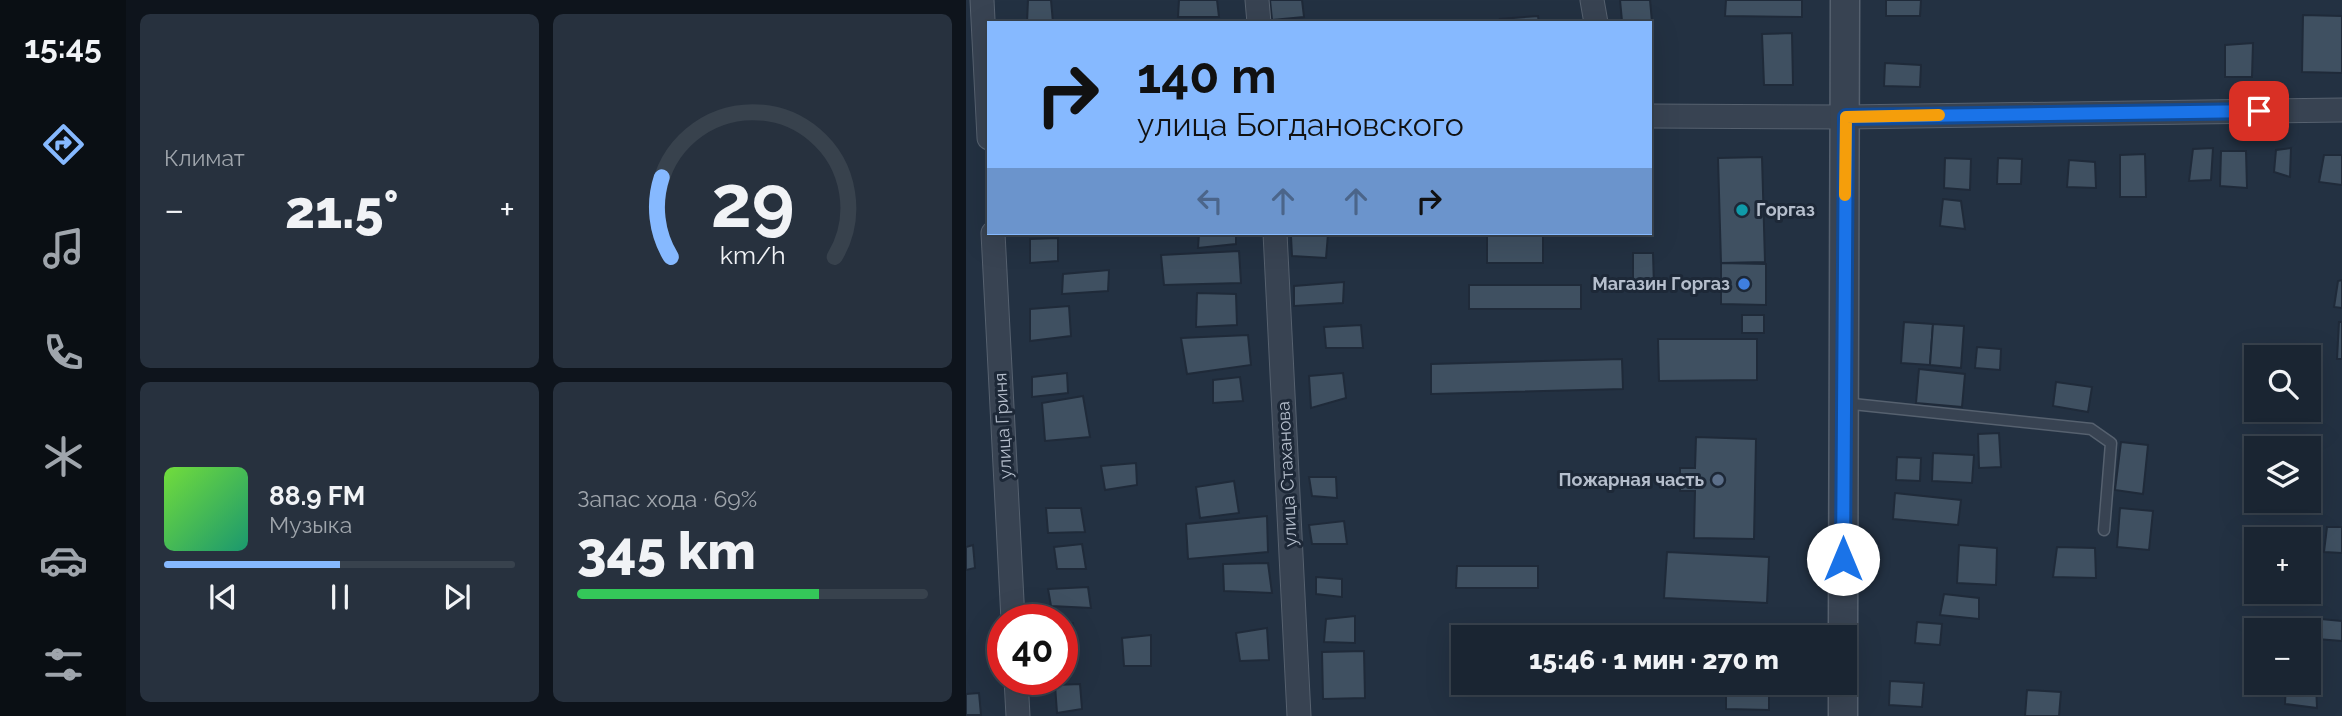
<!DOCTYPE html>
<html lang="ru">
<head>
<meta charset="utf-8">
<style>
	:root { --surface:#1a2532; --page:#27313e; --text:#f1f3f6; --muted:#9fa5ac; --line:#38424d; --accent:#86b9ff }
	body { margin:0; font-family:Raleway,sans-serif; background:var(--page); color:var(--text); height:100vh; display:flex; flex-direction:column; font-size:26px; white-space:nowrap }
	* { box-sizing:border-box; margin:0 }
	p { font-size:23px; color:var(--muted) }
	.icon { flex:none; width:38px; height:38px; fill:none; stroke:currentColor; stroke-width:2; stroke-linecap:round; stroke-linejoin:round }
	.map { position:relative; flex:1; overflow:hidden }
	.drawer { display:flex; flex-direction:column; gap:14px; padding:14px; background:#0e141c; width:840px }
	.drawer>* { flex:none }
	.guide { position:absolute; left:21px; top:21px; width:665px; height:214px; border-radius:0px; box-shadow:0 7px 28px #0002,0 0 0 2px var(--line); background:#86b9ff; color:#111; overflow:hidden }
	.buttons { position:absolute; left:1278px; top:345px; display:grid; gap:14px }
	.buttons a { display:grid; place-items:center; width:77px; height:77px; border-radius:0px; background:var(--surface); box-shadow:0 7px 28px #0002,0 0 0 2px var(--line); font-size:35px }
	.speed { position:absolute; left:21px; top:604px; display:flex; gap:14px; font-size:35px; font-weight:700; text-align:center }
	.speed>* { display:grid; place-content:center; width:91px; height:91px; border-radius:50%; background:var(--surface); box-shadow:0 7px 28px #0002,0 0 0 2px var(--line); line-height:1 }
	.speed .limit { border:10px solid #d22; background:#fff; color:#111 }
	.pin { position:absolute; display:grid; place-items:center; width:60px; height:60px; color:#fff; margin:-30px; border-radius:14px; box-shadow:0 4px 10px #0006 }
	.me { position:absolute; width:77px; margin:-38px; rotate:0deg; stroke-linejoin:round; filter:drop-shadow(0 0 5px #0008) }
	.turn { display:flex; align-items:center; gap:24px; height:147px; padding:0 35px; font-size:32px }
	.turn .icon { width:91px; height:91px; stroke-width:2.5 }
	.turn b { display:block; font-size:49px; line-height:60px }
	.lanes { display:flex; align-items:center; height:66px; padding:0 35px; background:#0003; justify-content:center; gap:35px; direction:ltr }
	.lanes .off { opacity:.35 }
	.big { font-size:52px; font-weight:800; line-height:1.1 }
	.drawer .card { flex:1; display:flex; flex-direction:column; justify-content:center; gap:10px; min-width:0; padding:0 24px; border-radius:10px; background:var(--page) }
	.drawer .dial { align-items:center; gap:0 }
	.dial svg { height:182px; overflow:visible; fill:none; stroke:var(--line); stroke-width:7; stroke-linecap:round; text-anchor:middle }
	.dial text { fill:var(--text); stroke:none }
	.song { display:flex; align-items:center; gap:21px }
	.cover { width:84px; height:84px; border-radius:10px; background:linear-gradient(135deg,hsl(100 70% 55%),hsl(160 70% 35%)) }
	.played { height:7px; border-radius:4px; background:linear-gradient(90deg,var(--accent) 50%,var(--line) 50%) }
	.keys { display:flex; justify-content:space-around; direction:ltr }
	.heat { display:flex; justify-content:space-between; align-items:center; font-size:38px; direction:ltr }
	.charge { height:10px; border-radius:5px; background:linear-gradient(90deg,#34c759 69%,var(--line) 0) }
	.drawer .tiles { flex:1; display:grid; gap:14px; grid-template-columns:repeat(2,1fr) }
	.trip { position:absolute; left:485px; top:625px; width:406px; height:70px; border-radius:0px; background:var(--surface); box-shadow:0 7px 28px #0002,0 0 0 2px var(--line); font-weight:800; line-height:70px; text-align:center }
	main { display:flex; flex:1; min-height:0 }
	.tabs { display:flex; flex-direction:column; width:126px; justify-content:space-around; align-items:center; background:#0a0f14; color:var(--muted) }
	.tabs .icon { width:49px; height:49px }
	.tabs .selected { color:var(--accent) }
	.tabs b { font-size:32px; color:var(--text) }
	.map>svg:first-child { display:block }
	.building { fill:#3f5061; stroke:#1f2a39; stroke-width:2 }
	.lines { fill:none; stroke-linecap:round; stroke-linejoin:round }
	.service-casing { stroke:#56616f; stroke-width:13 }
	.minor-casing { stroke:#56616f; stroke-width:25 }
	.tertiary-casing { stroke:#56616f; stroke-width:31 }
	.service { stroke:#384352; stroke-width:10 }
	.minor { stroke:#384352; stroke-width:23 }
	.tertiary { stroke:#384352; stroke-width:28 }
	.route-casing { stroke:#114b97; stroke-width:18 }
	.route { stroke:#1a73e8; stroke-width:12 }
	.slow { stroke:#f59e0b; stroke-width:12 }
	.culture-dot { fill:#0f9aa8; stroke:#1d2837; stroke-width:2.5 }
	.shop-dot { fill:#3f7fe0; stroke:#1d2837; stroke-width:2.5 }
	.service-dot { fill:#5c6f8a; stroke:#1d2837; stroke-width:2.5 }
	.labels { text-anchor:middle; stroke-width:6; stroke-linejoin:round; paint-order:stroke }
	.poi-label { font-size:18px; font-weight:bold; fill:#b5becc; stroke:#1d2837; text-anchor:end }
	.street-label { font-size:18px; fill:#b5becc; stroke:#1d2837 }
</style>
</head>
<body>
<main>
<nav class="tabs">
<b>15:45</b>
<svg class="icon selected" aria-label="directions" viewBox="0 0 24 24"><path d="M12 3l9 9-9 9-9-9zM9 14v-3h6M13 9l2 2-2 2"/></svg>
<svg class="icon" aria-label="music" viewBox="0 0 24 24"><path d="M9 18V5l10-2v13"/><circle cx="6" cy="18" r="3"/><circle cx="16" cy="16" r="3"/></svg>
<svg class="icon" aria-label="phone" viewBox="0 0 24 24"><path d="M5 4h4l2 5-3 2q2 4 5 5l2-3 5 2v4C11 20 4 13 5 4z"/></svg>
<svg class="icon" aria-label="climate" viewBox="0 0 24 24"><path d="M12 3v18M4 7l16 10M4 17L20 7"/></svg>
<svg class="icon" aria-label="car" viewBox="0 0 24 24"><path d="M5 17H2v-5l4-1 3-4h7l3 4 3 1v5h-3M9 17h6M6 11h13"/><circle cx="7" cy="17" r="2"/><circle cx="17" cy="17" r="2"/></svg>
<svg class="icon" aria-label="filters" viewBox="0 0 24 24"><path d="M4 7h16M4 17h16"/><circle cx="9" cy="7" r="2"/><circle cx="15" cy="17" r="2"/></svg>
</nav>
<section class="drawer">
<div class="tiles">
<div class="card"><p>Климат</p>
<div class="heat"><a>−</a><b class="big">21.5°</b><a>+</a></div>
</div>
<div class="card dial"><svg viewBox="0 0 100 80">
<path d="M14 69A42 42 0 1 1 86 69"/>
<path d="M14 69A42 42 0 0 1 10 34" stroke="#86b9ff"/>
<text x="50" y="56" font-size="32" font-weight="700">29</text>
<text x="50" y="72" font-size="11">km/h</text>
</svg></div>
<div class="card">
<div class="song"><i class="cover"></i><div><b>88.9 FM</b><p>Музыка</p></div></div>
<div class="played"></div>
<div class="keys"><svg class="icon" aria-label="previous" viewBox="0 0 24 24"><path d="M18 5L8 12l10 7zM5 5v14"/></svg><svg class="icon" aria-label="pause" viewBox="0 0 24 24"><path d="M8 5v14M16 5v14"/></svg><svg class="icon" aria-label="next" viewBox="0 0 24 24"><path d="M6 5l10 7-10 7zM19 5v14"/></svg></div>
</div>
<div class="card"><p>Запас хода · 69%</p><b class="big">345 km</b><div class="charge"></div></div>
</div>
</section>
<div class="map">
<svg width="1376" height="716" viewBox="0 0 1376 716">
	<rect width="100%" height="100%" fill="#233142"/>
	<!-- building -->
	<g class="building">
		<polygon points="62,0 85,0 87,23 61,23"/>
		<polygon points="213,0 251,0 253,17 212,17"/>
		<polygon points="304,0 336,0 338,17 306,20"/>
		<polygon points="654,0 684,0 686,22 656,21"/>
		<polygon points="760,0 836,0 836,17 759,16"/>
		<polygon points="920,0 955,0 954,16 920,16"/>
		<polygon points="1337,15 1376,16 1376,73 1336,72"/>
		<polygon points="572,16 573,23 535,23 534,19"/>
		<polygon points="826,33 827,85 798,85 796,34"/>
		<polygon points="1287,43 1286,77 1259,77 1259,45"/>
		<polygon points="919,63 955,65 954,87 918,86"/>
		<polygon points="1247,148 1245,180 1223,181 1227,149"/>
		<polygon points="1325,148 1324,177 1308,172 1310,150"/>
		<polygon points="1255,151 1280,151 1281,188 1254,186"/>
		<polygon points="1179,154 1180,197 1154,197 1154,155"/>
		<polygon points="1358,155 1376,155 1376,185 1353,182"/>
		<polygon points="796,157 799,262 755,263 752,158"/>
		<polygon points="979,158 1005,159 1004,190 978,188"/>
		<polygon points="1032,158 1056,159 1055,184 1031,184"/>
		<polygon points="1103,160 1129,162 1130,188 1101,187"/>
		<polygon points="977,199 995,201 999,229 974,226"/>
		<polygon points="233,233 270,233 270,244 232,248"/>
		<rect x="521" y="233" width="56" height="30"/>
		<polygon points="362,234 360,258 326,256 325,236"/>
		<polygon points="92,238 92,261 64,263 64,239"/>
		<polygon points="273,251 275,283 198,285 195,255"/>
		<polygon points="667,253 687,253 688,287 667,288"/>
		<polygon points="755,263 800,264 800,305 755,304"/>
		<polygon points="143,270 142,291 96,294 97,274"/>
		<polygon points="1376,280 1376,308 1368,307 1372,281"/>
		<polygon points="378,282 377,303 328,306 328,286"/>
		<rect x="503" y="285" width="112" height="24"/>
		<polygon points="231,293 270,294 271,325 230,327"/>
		<polygon points="103,306 105,336 64,341 64,309"/>
		<rect x="776" y="315" width="22" height="18"/>
		<polygon points="938,322 967,324 964,365 935,363"/>
		<polygon points="1373,322 1376,322 1376,359 1371,359"/>
		<polygon points="967,324 998,326 995,368 964,365"/>
		<polygon points="395,325 397,348 360,348 358,327"/>
		<polygon points="282,335 285,365 221,374 215,338"/>
		<polygon points="692,339 791,339 791,380 693,381"/>
		<polygon points="1011,347 1035,349 1034,370 1009,368"/>
		<polygon points="656,359 657,389 465,394 465,364"/>
		<polygon points="953,369 999,374 996,407 950,403"/>
		<polygon points="101,373 102,393 66,397 66,377"/>
		<polygon points="377,373 380,398 345,408 343,376"/>
		<polygon points="274,377 277,401 247,403 247,380"/>
		<polygon points="1090,382 1126,387 1122,412 1087,406"/>
		<polygon points="117,396 124,437 79,441 76,403"/>
		<polygon points="1033,433 1035,467 1013,468 1012,434"/>
		<polygon points="730,437 790,439 788,539 728,538 729,491 714,491 714,468 729,468"/>
		<polygon points="1155,442 1182,445 1177,494 1149,490"/>
		<polygon points="967,453 1008,455 1006,483 966,481"/>
		<polygon points="931,457 955,458 954,481 930,480"/>
		<polygon points="170,463 171,485 139,490 135,466"/>
		<polygon points="343,477 370,477 371,498 346,496"/>
		<polygon points="268,481 273,513 234,518 230,487"/>
		<polygon points="929,493 995,500 992,525 927,519"/>
		<polygon points="80,508 115,508 119,532 82,533"/>
		<polygon points="1154,508 1187,511 1183,550 1151,547"/>
		<polygon points="301,516 302,552 222,559 220,524"/>
		<polygon points="378,521 381,544 346,544 343,525"/>
		<polygon points="1361,527 1376,527 1376,553 1358,552"/>
		<polygon points="116,544 120,569 91,569 88,547"/>
		<polygon points="7,545 9,568 0,570 0,547"/>
		<polygon points="993,545 1031,548 1030,585 991,583"/>
		<polygon points="1091,547 1129,548 1130,578 1087,577"/>
		<polygon points="701,552 803,557 801,603 698,598"/>
		<polygon points="302,563 306,593 258,591 257,564"/>
		<polygon points="491,566 572,566 572,588 490,588"/>
		<polygon points="350,577 376,579 376,597 350,594"/>
		<polygon points="122,587 125,608 85,606 82,589"/>
		<polygon points="978,594 1013,598 1013,619 974,615"/>
		<polygon points="389,616 389,643 358,642 360,619"/>
		<polygon points="1355,619 1376,621 1376,641 1351,639"/>
		<polygon points="951,622 976,624 974,645 949,643"/>
		<polygon points="96,623 107,623 108,642 96,642"/>
		<polygon points="301,628 303,660 274,661 270,633"/>
		<polygon points="761,630 805,631 804,637 761,637"/>
		<polygon points="185,635 185,666 158,666 156,638"/>
		<polygon points="398,651 399,698 357,699 356,652"/>
		<polygon points="924,681 958,683 956,707 923,705"/>
		<polygon points="760,682 803,682 803,710 760,709"/>
		<polygon points="1320,682 1350,683 1351,708 1319,704"/>
		<polygon points="114,684 116,709 91,713 89,685"/>
		<polygon points="1061,690 1095,692 1093,716 1059,716"/>
		<polygon points="13,693 15,715 0,715 0,694"/>
	</g>
	<g class="lines">
		<defs>
			<polyline id="service" points="877,403 1125,429 1145,443 1138,530"/>
			<g id="minor">
				<polyline points="16,0 23,138"/>
				<polyline points="291,0 293,23"/>
				<polyline points="626,0 630,23"/>
				<polyline points="684,116 880,117 1376,110"/>
				<polyline points="27,233 47,620"/>
				<polyline points="309,233 333,716"/>
				<polyline points="50,679 52,716"/>
			</g>
			<g id="tertiary">
				<polyline points="877,637 879,0"/>
				<polyline points="877,716 877,682"/>
			</g>
		</defs>
		<!-- service casing -->
		<use href="#service" class="service-casing"/>
		<!-- minor casing -->
		<use href="#minor" class="minor-casing"/>
		<!-- tertiary casing -->
		<use href="#tertiary" class="tertiary-casing"/>
		<!-- service -->
		<use href="#service" class="service"/>
		<!-- minor -->
		<use href="#minor" class="minor"/>
		<!-- tertiary -->
		<use href="#tertiary" class="tertiary"/>
	</g>
	<g class="lines">
		<defs>
			<polyline id="route" points="877,559 880,117 1293,111"/>
		</defs>
		<!-- route casing -->
		<use href="#route" class="route-casing"/>
		<!-- route -->
		<use href="#route" class="route"/>
		<!-- slow -->
		<polyline class="slow" points="879,195 880,117 973,115"/>
	</g>
	<!-- markers -->
	<circle class="culture-dot" cx="776" cy="210" r="7"/>
	<circle class="shop-dot" cx="778" cy="284" r="7"/>
	<circle class="service-dot" cx="752" cy="480" r="7"/>
	<g class="labels">
		<!-- poi labels -->
		<g class="poi-label">
			<text x="790" y="216" text-anchor="start">Горгаз</text>
			<text x="764" y="290">Магазин Горгаз</text>
			<text x="738" y="486">Пожарная часть</text>
		</g>
		<!-- street labels -->
		<g class="street-label">
			<text transform="translate(37 426) rotate(-93)" y="6">улица Гриня</text>
			<text transform="translate(321 474) rotate(-93)" y="6">улица Стаханова</text>
		</g>
	</g>
</svg>
<div class="buttons">
<a><svg class="icon" aria-label="search" viewBox="0 0 24 24"><circle cx="10" cy="10" r="6"/><path d="M15 15l6 6"/></svg></a>
<a><svg class="icon" aria-label="layers" viewBox="0 0 24 24"><path d="M12 4l9 5-9 5-9-5zM3 14l9 5 9-5"/></svg></a>
<a>+</a>
<a>−</a>
</div>
<div class="speed"><div class="limit">40</div></div>
<div class="pin" style="left:1293px;top:111px;background:#d93025"><svg class="icon" aria-label="arrive" viewBox="0 0 24 24"><path d="M6 21V4h12l-3 4 3 4H6"/></svg></div>
<svg class="me" style="left:877px;top:559px" viewBox="-20 -20 40 40"><circle r="19" fill="#fff"/><path d="M0-13L10 11 0 6-10 11z" fill="#1a73e8"/></svg>
<div class="trip">15:46 · 1 мин · 270 m</div>
<div class="guide">
<div class="turn"><svg class="icon" aria-label="right" viewBox="0 0 24 24"><path d="M7 20v-9h11M14 6l5 5-5 5"/></svg><div><b>140 m</b>улица Богдановского</div></div>
<div class="lanes"><svg class="icon off" aria-label="left" viewBox="0 0 24 24"><path d="M17 20v-9H6M10 6l-5 5 5 5"/></svg><svg class="icon off" aria-label="ahead" viewBox="0 0 24 24"><path d="M12 20V5M6 11l6-6 6 6"/></svg><svg class="icon off" aria-label="ahead" viewBox="0 0 24 24"><path d="M12 20V5M6 11l6-6 6 6"/></svg><svg class="icon" aria-label="right" viewBox="0 0 24 24"><path d="M7 20v-9h11M14 6l5 5-5 5"/></svg></div>
</div>
</div>
</main>
</body>
</html>
